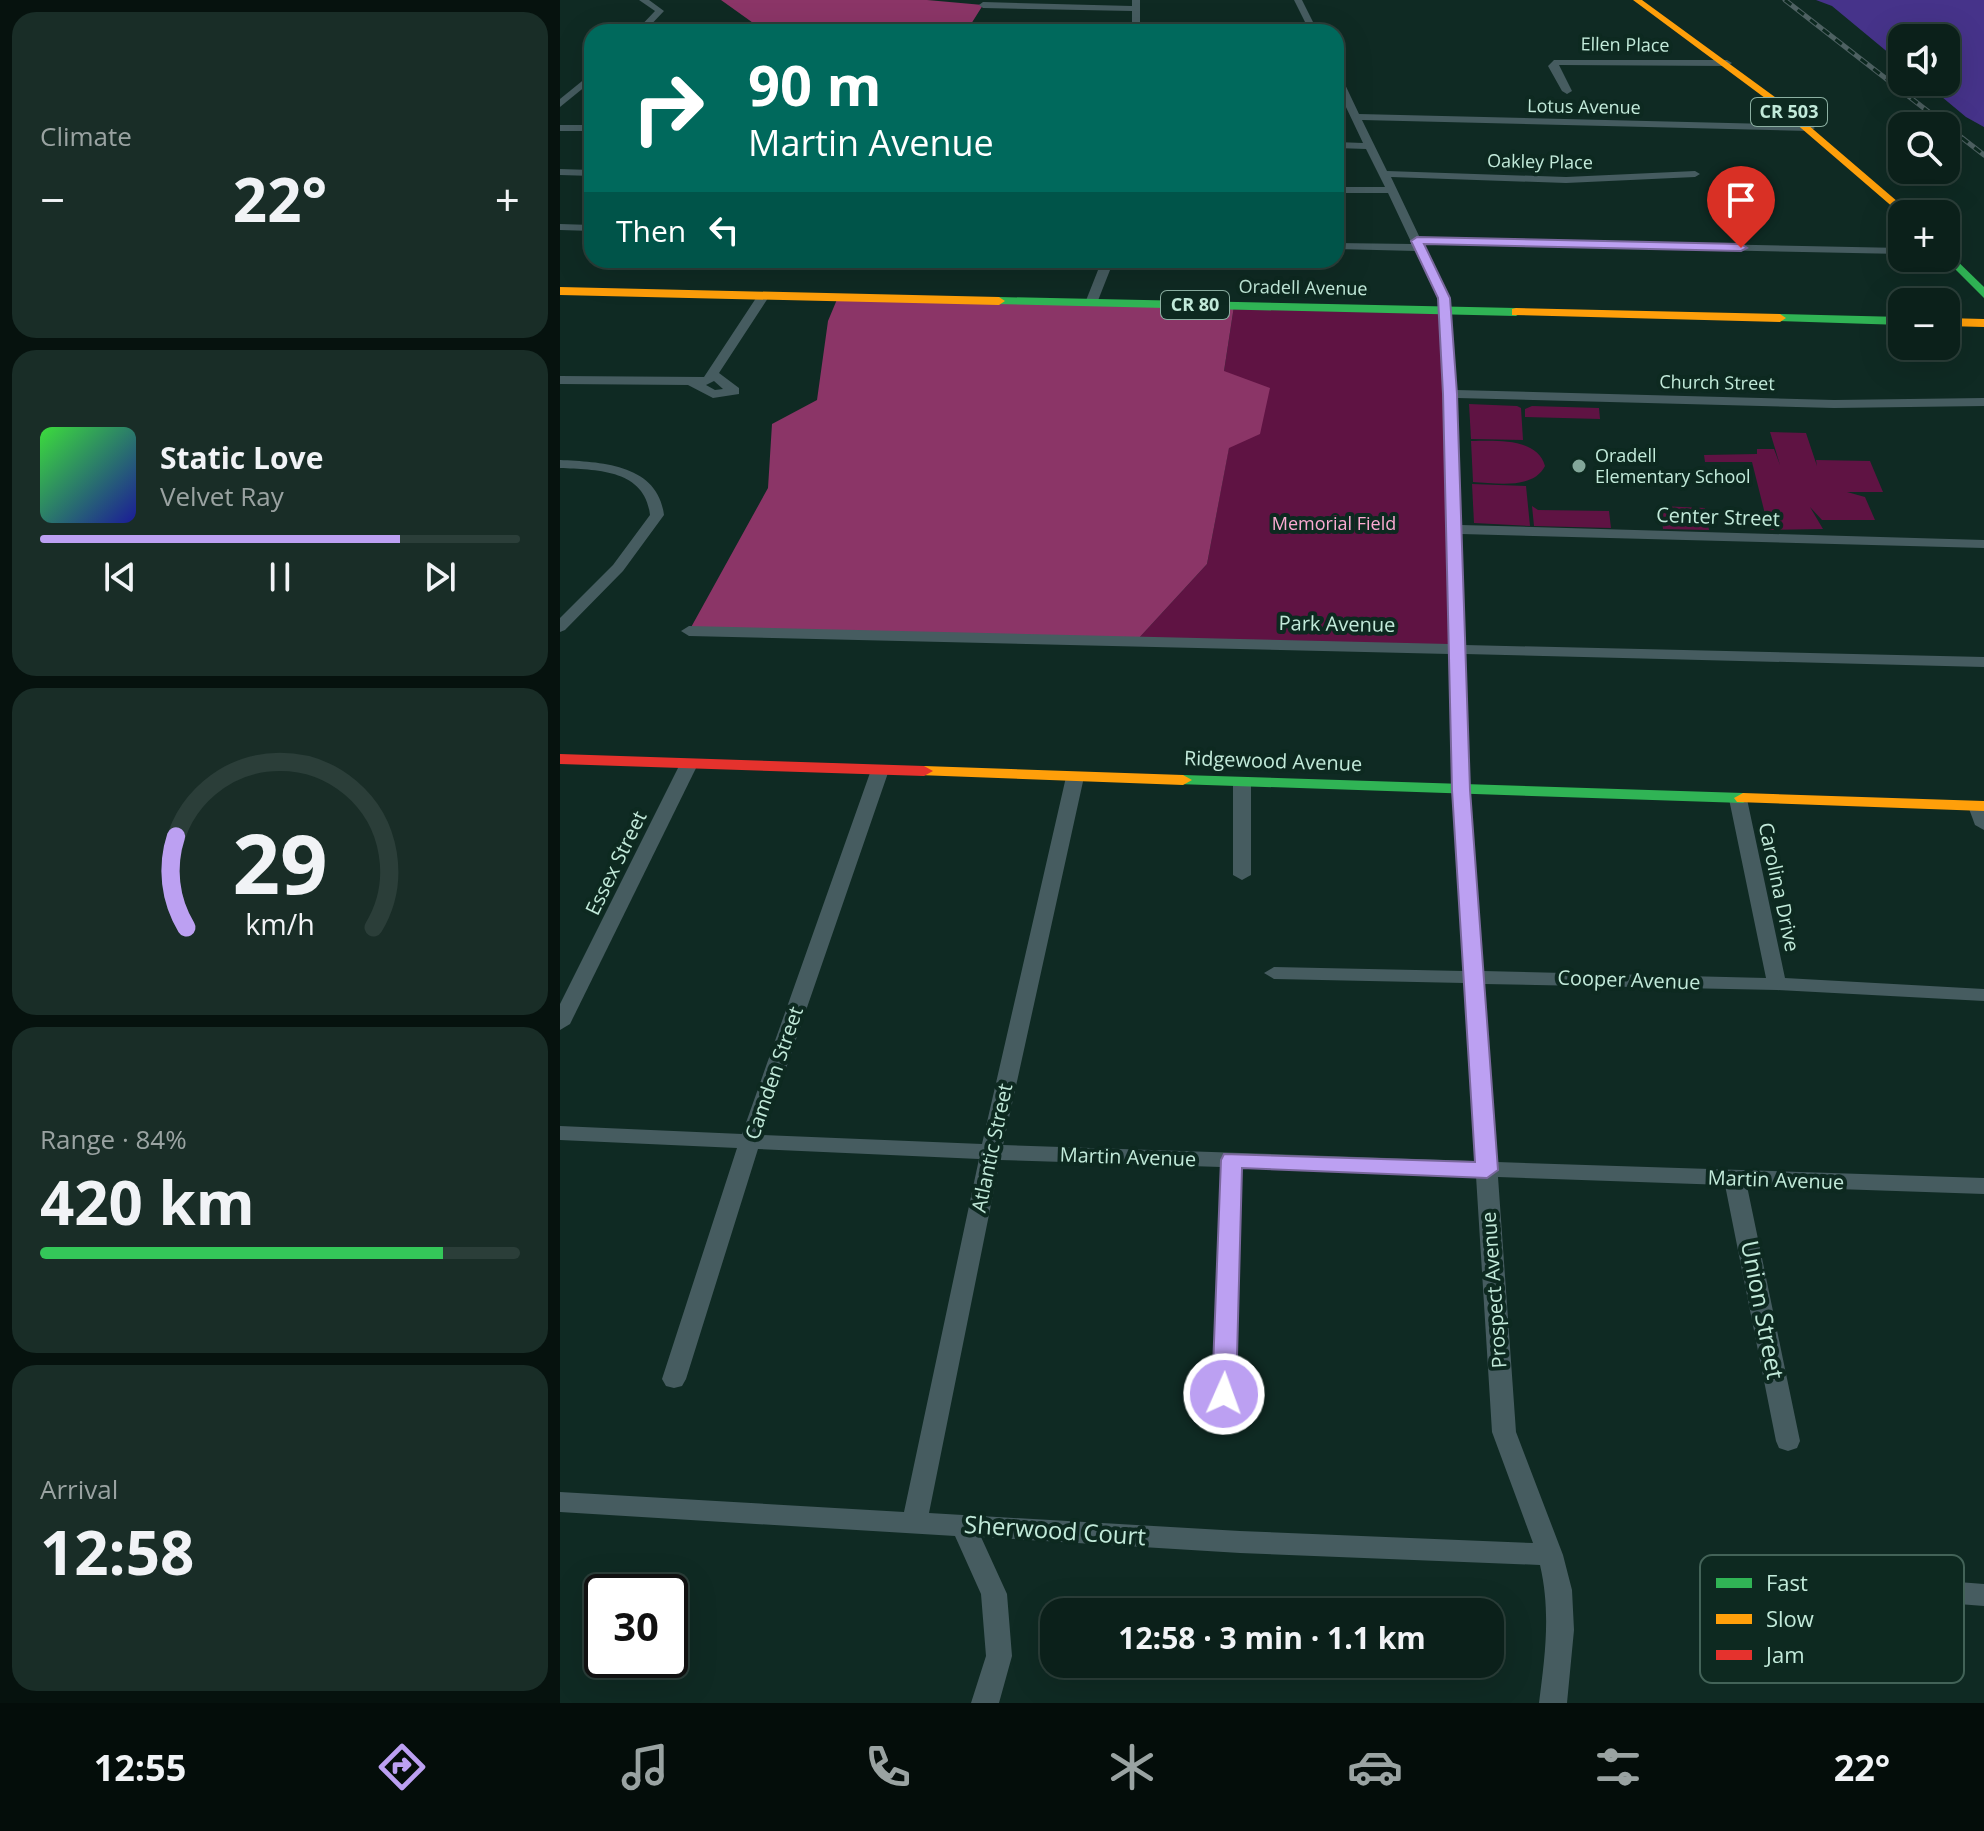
<!DOCTYPE html>
<html lang="en">
<head>
<meta charset="utf-8">
<style>
	:root { --surface:#0b201a; --page:#192d27; --text:#f1f3f6; --muted:#9aa3a2; --line:#2b3e39; --accent:#bca0f2 }
	body { margin:0; font-family:"Open Sans",sans-serif; background:var(--page); color:var(--text); height:100vh; display:flex; flex-direction:column; font-size:30px; white-space:nowrap }
	* { box-sizing:border-box; margin:0 }
	p { font-size:26px; color:var(--muted) }
	.icon { flex:none; width:44px; height:44px; fill:none; stroke:currentColor; stroke-width:2; stroke-linecap:round; stroke-linejoin:round }
	.map { position:relative; flex:1; overflow:hidden }
	.side { display:flex; flex-direction:column; gap:12px; padding:12px; background:#06120e; width:560px }
	.side>* { flex:none }
	.top-card { position:absolute; left:24px; top:24px; width:760px; height:244px; border-radius:24px; box-shadow:0 8px 32px #0002,0 0 0 2px var(--line); background:#00695c; color:#fff; overflow:hidden }
	.tools { position:absolute; left:1328px; top:24px; display:grid; gap:16px }
	.tools a { display:grid; place-items:center; width:72px; height:72px; border-radius:16px; background:var(--surface); box-shadow:0 8px 32px #0002,0 0 0 2px var(--line); font-size:40px }
	.speed { position:absolute; left:24px; top:1574px; display:flex; gap:16px; font-size:40px; font-weight:700; text-align:center }
	.speed>* { display:grid; place-content:center; width:104px; height:104px; border-radius:50%; background:var(--surface); box-shadow:0 8px 32px #0002,0 0 0 2px var(--line); line-height:1 }
	.speed .limit { border:4px solid #111; border-radius:12px; background:#fff; color:#111 }
	.pin { position:absolute; display:grid; place-items:center; width:68px; height:68px; color:#fff; margin:-82px -34px; border-radius:50% 50% 50% 0; rotate:-45deg; box-shadow:0 0 8px #0007 }
	.pin .icon { rotate:45deg }
	.me { position:absolute; width:88px; margin:-44px; rotate:2deg; stroke-linejoin:round; filter:drop-shadow(0 0 6px #0008) }
	.turn { display:flex; align-items:center; gap:28px; height:168px; padding:0 32px; font-size:36px }
	.turn .icon { width:104px; height:104px; stroke-width:2.5 }
	.turn b { display:block; font-size:56px; line-height:68px }
	.then { display:flex; align-items:center; height:76px; padding:0 32px; background:#0003; gap:16px; font-size:30px }
	.big { font-size:60px; font-weight:700; line-height:1.1 }
	.side .card { flex:1; display:flex; flex-direction:column; justify-content:center; gap:12px; min-width:0; padding:0 28px; border-radius:24px; background:var(--page) }
	.side .dial { align-items:center; gap:0 }
	.dial svg { height:208px; overflow:visible; fill:none; stroke:var(--line); stroke-width:7; stroke-linecap:round; text-anchor:middle }
	.dial text { fill:var(--text); stroke:none }
	.song { display:flex; align-items:center; gap:24px }
	.cover { width:96px; height:96px; border-radius:12px; background:linear-gradient(135deg,hsl(120 70% 55%),hsl(240 70% 35%)) }
	.played { height:8px; border-radius:4px; background:linear-gradient(90deg,var(--accent) 75%,var(--line) 75%) }
	.keys { display:flex; justify-content:space-around; direction:ltr }
	.heat { display:flex; justify-content:space-between; align-items:center; font-size:44px; direction:ltr }
	.charge { height:12px; border-radius:6px; background:linear-gradient(90deg,#34c759 84%,var(--line) 0) }
	.trip { position:absolute; left:480px; top:1598px; width:464px; height:80px; border-radius:24px; background:var(--surface); box-shadow:0 8px 32px #0002,0 0 0 2px var(--line); font-weight:700; line-height:80px; text-align:center }
	.tabs { display:flex; height:128px; justify-content:space-around; align-items:center; background:#040d0a; color:var(--muted) }
	.tabs .icon { width:56px; height:56px }
	.tabs .active { color:var(--accent) }
	.tabs b { font-size:36px; color:var(--text) }
	main { display:flex; flex:1; min-height:0 }
	.map>svg:first-child { display:block }
	.green { fill:#5f1343 }
	.forest { fill:#8b3567 }
	.water { fill:#46338a }
	.lines { fill:none; stroke-linecap:round; stroke-linejoin:round }
	.street { fill:#465c60; fill-rule:evenodd }
	.fast { fill:#30b455; fill-rule:evenodd }
	.slow { fill:#ff9f0a; fill-rule:evenodd }
	.jam { fill:#e5322d; fill-rule:evenodd }
	.rail-casing { stroke:#4e6162; stroke-width:5 }
	.rail { stroke:#0d2920; stroke-width:3; stroke-dasharray:8; stroke-linecap:butt }
	.route { fill:#bca0f2; stroke:#7a689d; stroke-width:2 }
	.poi-dot { fill:#83a79a; stroke:#0d2920; stroke-width:3 }
	.labels { text-anchor:middle; stroke-width:8; stroke-linejoin:round; paint-order:stroke }
	.far-street-label { font-size:18px; fill:#c2eada; stroke:#0d2920 }
	.shield { fill:#0d2920; stroke:#8cb0a2; stroke-width:2 }
	.shield-label { font-size:18px; font-weight:bold; fill:#c2eada }
	.far-poi-label { font-size:18px; fill:#c2eada; stroke:#0d2920; text-anchor:start }
	.far-park-label { font-size:18px; fill:#fcaad2; stroke:#0d2920 }
	.street-label { font-size:20px; fill:#c2eada; stroke:#0d2920 }
	.near-street-label { font-size:24px; fill:#c2eada; stroke:#0d2920 }
	.key { fill:#0d2920; stroke:#436358; stroke-width:2 }
	.key-label { font-size:22px; fill:#c2eada }
</style>
</head>
<body>
<main>
<section class="side">
<div class="card"><p>Climate</p>
<div class="heat"><a>−</a><b class="big">22°</b><a>+</a></div>
</div>
<div class="card">
<div class="song"><i class="cover"></i><div><b>Static Love</b><p>Velvet Ray</p></div></div>
<div class="played"></div>
<div class="keys"><svg class="icon" aria-label="previous" viewBox="0 0 24 24"><path d="M18 5L8 12l10 7zM5 5v14"/></svg><svg class="icon" aria-label="pause" viewBox="0 0 24 24"><path d="M8 5v14M16 5v14"/></svg><svg class="icon" aria-label="next" viewBox="0 0 24 24"><path d="M6 5l10 7-10 7zM19 5v14"/></svg></div>
</div>
<div class="card dial"><svg viewBox="0 0 100 80">
<path d="M14 69A42 42 0 1 1 86 69"/>
<path d="M14 69A42 42 0 0 1 10 34" stroke="#bca0f2"/>
<text x="50" y="56" font-size="32" font-weight="700">29</text>
<text x="50" y="72" font-size="11">km/h</text>
</svg></div>
<div class="card"><p>Range · 84%</p><b class="big">420 km</b><div class="charge"></div></div>
<div class="card"><p>Arrival</p><b class="big">12:58</b></div>
</section>
<div class="map">
<svg width="1424" height="1703" viewBox="0 0 1424 1703">
	<rect width="100%" height="100%" fill="#0f2a23"/>
	<!-- green -->
	<g class="green">
		<polygon points="674,306 884,311 896,647 578,639 647,564 669,447 664,371"/>
		<polygon points="909,404 957,406 961,408 963,440 911,439"/>
		<polygon points="972,406 1039,408 1040,419 965,417 965,409"/>
		<polygon points="1210,432 1246,433 1257,466 1256,460 1310,461 1323,492 1287,492 1305,497 1315,520 1262,520 1250,507 1263,529 1209,530 1192,462 1145,462 1144,455 1197,454 1197,449 1214,449 1220,465"/>
		<path d="M 911,441 C 934,441 977,437 985,466 C 973,490 935,483 913,482 Z"/>
		<polygon points="912,484 966,486 970,526 914,523"/>
		<polygon points="972,506 978,510 1049,511 1051,528 974,526"/>
		<polygon points="1100,506 1145,508 1149,530 1103,529"/>
	</g>
	<!-- forest -->
	<g class="forest">
		<polygon points="161,0 367,0 423,5 406,32 183,32 196,25"/>
		<polygon points="278,297 674,306 664,371 710,388 700,434 669,448 647,564 578,639 129,631 208,488 212,424 257,400 268,321"/>
	</g>
	<!-- water -->
	<polygon class="water" points="1256,0 1424,0 1424,127 1406,117 1364,82 1386,82 1386,38 1342,38 1342,64 1272,6"/>
	<g class="lines">
		<!-- street -->
		<g class="street">
			<polygon points="79,0 89,0 104,11 84,32 75,32 95,11"/>
			<polygon points="572,0 580,0 580,32 572,32 572,11 423,8 419,5 423,2 572,6"/>
			<polygon points="734,0 742,0 758,32 750,32"/>
			<polygon points="994,60 1167,60 1172,63 1167,66 999,65 1012,91 1007,94 1002,91 988,66"/>
			<polygon points="32,73 32,81 0,107 0,99"/>
			<path d="M 776,73 L 781,76 L 799,114 L 1250,125 L 1255,128 L 1250,131 L 802,120 L 827,171 L 1006,177 L 1135,171 L 1140,174 L 1135,177 L 1006,183 L 831,177 L 860,238 L 1342,248 L 1342,254 L 864,244 L 890,298 L 896,390 L 1274,400 L 1424,398 L 1424,406 L 1274,408 L 897,398 L 901,525 L 1424,540 L 1424,548 L 901,534 L 905,645 L 1424,657 L 1424,667 L 905,654 L 910,790 L 923,971 L 1206,978 L 1169,799 L 1178,794 L 1187,799 L 1225,978 L 1424,989 L 1424,1001 L 1217,990 L 924,984 L 937,1162 L 1424,1178 L 1424,1194 L 1187,1186 L 1240,1441 L 1237,1448 L 1228,1451 L 1219,1448 L 1216,1441 L 1165,1185 L 938,1177 L 956,1432 L 1003,1555 L 1012,1590 L 1014,1630 L 1007,1703 L 979,1703 C 985,1656 991,1612 980,1565 L 680,1553 L 421,1537 L 447,1594 L 452,1656 L 439,1703 L 411,1703 L 426,1656 L 421,1594 L 395,1536 L 0,1512 L 0,1492 L 344,1512 L 419,1159 L 198,1149 L 126,1379 L 122,1386 L 114,1388 L 106,1386 L 102,1379 L 177,1148 L 0,1140 L 0,1126 L 182,1134 L 311,770 L 320,765 L 329,770 L 203,1135 L 422,1144 L 506,777 L 515,772 L 524,777 L 443,1145 L 915,1161 L 904,983 L 714,979 L 704,973 L 714,967 L 903,971 L 892,790 L 889,654 L 129,636 L 121,631 L 129,626 L 889,644 L 884,394 L 878,298 L 856,251 L 776,249 L 776,243 L 852,244 L 828,193 L 776,193 L 776,187 L 825,187 L 806,149 L 776,148 L 776,142 L 803,143 L 776,86 ZM 440,1160 L 661,1167 L 652,1394 L 656,1401 L 664,1403 L 672,1401 L 676,1394 L 682,1168 L 916,1176 L 932,1432 L 973,1543 L 680,1531 L 369,1513 Z"/>
			<rect x="0" y="125" width="32" height="6"/>
			<polygon points="0,169 32,170 32,176 0,175"/>
			<polygon points="0,224 32,225 32,231 0,230"/>
			<polygon points="542,260 554,260 537,303 527,306 525,303"/>
			<path d="M 200,292 L 210,295 L 159,373 L 179,388 L 179,394 L 153,398 L 128,385 L 0,384 L 0,376 L 144,377 ZM 154,381 L 163,389 L 155,390 L 146,385 Z"/>
			<path d="M 0,460 C 41,462 98,464 104,515 L 63,571 L 5,630 L 0,632 L 0,618 L 53,565 L 90,515 C 85,469 37,470 0,468 Z"/>
			<polygon points="129,759 138,764 10,1024 0,1030 0,1004 120,764"/>
			<polygon points="682,777 691,782 691,875 682,880 673,875 673,782"/>
			<polygon points="1417,801 1424,803 1424,830 1415,825 1408,806"/>
			<polygon points="1308,1575 1424,1584 1424,1606 1308,1597 1299,1594 1295,1586 1299,1578"/>
		</g>
		<!-- fast -->
		<g class="fast">
			<polygon points="1386,250 1424,287 1424,298 1384,258"/>
			<polygon points="439,297 956,308 962,312 956,316 435,304 435,298"/>
			<polygon points="1220,314 1342,317 1342,325 1216,321 1214,318"/>
			<polygon points="623,775 1183,793 1192,798 1183,803 617,784 614,780 617,776"/>
		</g>
		<!-- slow -->
		<g class="slow">
			<polygon points="1073,0 1082,0 1219,100 1352,214 1342,215 1213,104"/>
			<polygon points="0,287 439,297 445,301 439,305 0,295"/>
			<polygon points="956,308 1220,314 1226,318 1220,322 952,315 952,309"/>
			<polygon points="1386,318 1424,319 1424,327 1386,326"/>
			<polygon points="364,766 623,775 632,780 623,785 358,775 355,771 358,767"/>
			<polygon points="1183,793 1424,801 1424,811 1177,802 1174,798"/>
		</g>
		<!-- jam -->
		<polygon class="jam" points="0,754 364,766 373,771 364,776 0,764"/>
		<defs>
			<polyline id="rail" points="1225,0 1424,155"/>
		</defs>
		<!-- rail casing -->
		<use href="#rail" class="rail-casing"/>
		<!-- rail -->
		<use href="#rail" class="rail"/>
	</g>
	<!-- route -->
	<polygon class="route" points="857,237 1181,244 1187,248 1181,251 864,244 890,298 897,394 910,790 938,1170 927,1178 682,1168 676,1394 673,1401 656,1401 652,1394 661,1160 664,1154 915,1162 892,790 883,394 878,298 851,241"/>
	<!-- markers -->
	<circle class="poi-dot" cx="1019" cy="466" r="8"/>
	<g class="labels">
		<!-- far-street labels -->
		<g class="far-street-label">
			<text transform="translate(1065 45) rotate(1)" y="6">Ellen Place</text>
			<text transform="translate(1024 107) rotate(1)" y="6">Lotus Avenue</text>
			<text transform="translate(980 162) rotate(1)" y="6">Oakley Place</text>
			<text transform="translate(743 288) rotate(1)" y="6">Oradell Avenue</text>
			<text transform="translate(1157 383) rotate(1)" y="6">Church Street</text>
		</g>
		<!-- shield labels -->
		<g class="shield">
			<rect x="1191" y="98" width="76" height="28" rx="6"/>
			<rect x="601" y="291" width="68" height="28" rx="6"/>
		</g>
		<g class="shield-label">
			<text x="1229" y="118">CR 503</text>
			<text x="635" y="311">CR 80</text>
		</g>
		<!-- far-poi labels -->
		<g class="far-poi-label">
			<text x="1035" y="462">Oradell<tspan x="1035" dy="21">Elementary School</tspan></text>
		</g>
		<!-- far-park labels -->
		<g class="far-park-label">
			<text x="774" y="530">Memorial Field</text>
		</g>
		<!-- street labels -->
		<g class="street-label">
			<text transform="translate(1158 517) rotate(2)" y="7">Center Street</text>
			<text transform="translate(777 624) rotate(1)" y="7">Park Avenue</text>
			<text transform="translate(713 761) rotate(2)" y="7">Ridgewood Avenue</text>
			<text transform="translate(56 863) rotate(-64)" y="7">Essex Street</text>
			<text transform="translate(1219 887) rotate(78)" y="7">Carolina Drive</text>
			<text transform="translate(1069 980) rotate(2)" y="7">Cooper Avenue</text>
			<text transform="translate(214 1073) rotate(-71)" y="7">Camden Street</text>
			<text transform="translate(432 1148) rotate(-78)" y="7">Atlantic Street</text>
			<text transform="translate(568 1157) rotate(2)" y="7">Martin Avenue</text>
			<text transform="translate(1216 1180) rotate(2)" y="7">Martin Avenue</text>
			<text transform="translate(934 1290) rotate(-94)" y="7">Prospect Avenue</text>
		</g>
		<!-- near-street labels -->
		<g class="near-street-label">
			<text transform="translate(1202 1310) rotate(79)" y="8">Union Street</text>
			<text transform="translate(495 1531) rotate(4)" y="8">Sherwood Court</text>
		</g>
	</g>
	<!-- legend -->
	<rect x="1140" y="1555" width="264" height="128" rx="12" class="key"/>
	<rect x="1156" y="1578" width="36" height="10" fill="#30b455"/>
	<rect x="1156" y="1614" width="36" height="10" fill="#ff9f0a"/>
	<rect x="1156" y="1650" width="36" height="10" fill="#e5322d"/>
	<g class="key-label">
		<text x="1206" y="1591">Fast</text>
		<text x="1206" y="1627">Slow</text>
		<text x="1206" y="1663">Jam</text>
	</g>
</svg>
<div class="tools">
<a><svg class="icon" aria-label="sound" viewBox="0 0 24 24"><path d="M4 9h4l5-4v14l-5-4H4zM17 9q2 3 0 6"/></svg></a>
<a><svg class="icon" aria-label="search" viewBox="0 0 24 24"><circle cx="10" cy="10" r="6"/><path d="M15 15l6 6"/></svg></a>
<a>+</a>
<a>−</a>
</div>
<div class="speed"><div class="limit">30</div></div>
<div class="pin" style="left:1181px;top:248px;background:#d93025"><svg class="icon" aria-label="arrive" viewBox="0 0 24 24"><path d="M6 21V4h12l-3 4 3 4H6"/></svg></div>
<svg class="me" style="left:664px;top:1394px" viewBox="-20 -20 40 40"><circle r="17" fill="#bca0f2" stroke="#fff" stroke-width="3"/><path d="M0-11L8 9 0 5-8 9z" fill="#fff"/></svg>
<div class="trip">12:58 · 3 min · 1.1 km</div>
<div class="top-card">
<div class="turn"><svg class="icon" aria-label="right" viewBox="0 0 24 24"><path d="M7 20v-9h11M14 6l5 5-5 5"/></svg><div><b>90 m</b>Martin Avenue</div></div>
<div class="then">Then<svg class="icon" aria-label="left" viewBox="0 0 24 24"><path d="M17 20v-9H6M10 6l-5 5 5 5"/></svg></div>
</div>
</div>
</main>
<nav class="tabs">
<b>12:55</b>
<svg class="icon active" aria-label="directions" viewBox="0 0 24 24"><path d="M12 3l9 9-9 9-9-9zM9 14v-3h6M13 9l2 2-2 2"/></svg>
<svg class="icon" aria-label="music" viewBox="0 0 24 24"><path d="M9 18V5l10-2v13"/><circle cx="6" cy="18" r="3"/><circle cx="16" cy="16" r="3"/></svg>
<svg class="icon" aria-label="phone" viewBox="0 0 24 24"><path d="M5 4h4l2 5-3 2q2 4 5 5l2-3 5 2v4C11 20 4 13 5 4z"/></svg>
<svg class="icon" aria-label="climate" viewBox="0 0 24 24"><path d="M12 3v18M4 7l16 10M4 17L20 7"/></svg>
<svg class="icon" aria-label="car" viewBox="0 0 24 24"><path d="M5 17H2v-5l4-1 3-4h7l3 4 3 1v5h-3M9 17h6M6 11h13"/><circle cx="7" cy="17" r="2"/><circle cx="17" cy="17" r="2"/></svg>
<svg class="icon" aria-label="filters" viewBox="0 0 24 24"><path d="M4 7h16M4 17h16"/><circle cx="9" cy="7" r="2"/><circle cx="15" cy="17" r="2"/></svg>
<b>22°</b>
</nav>
</body>
</html>
